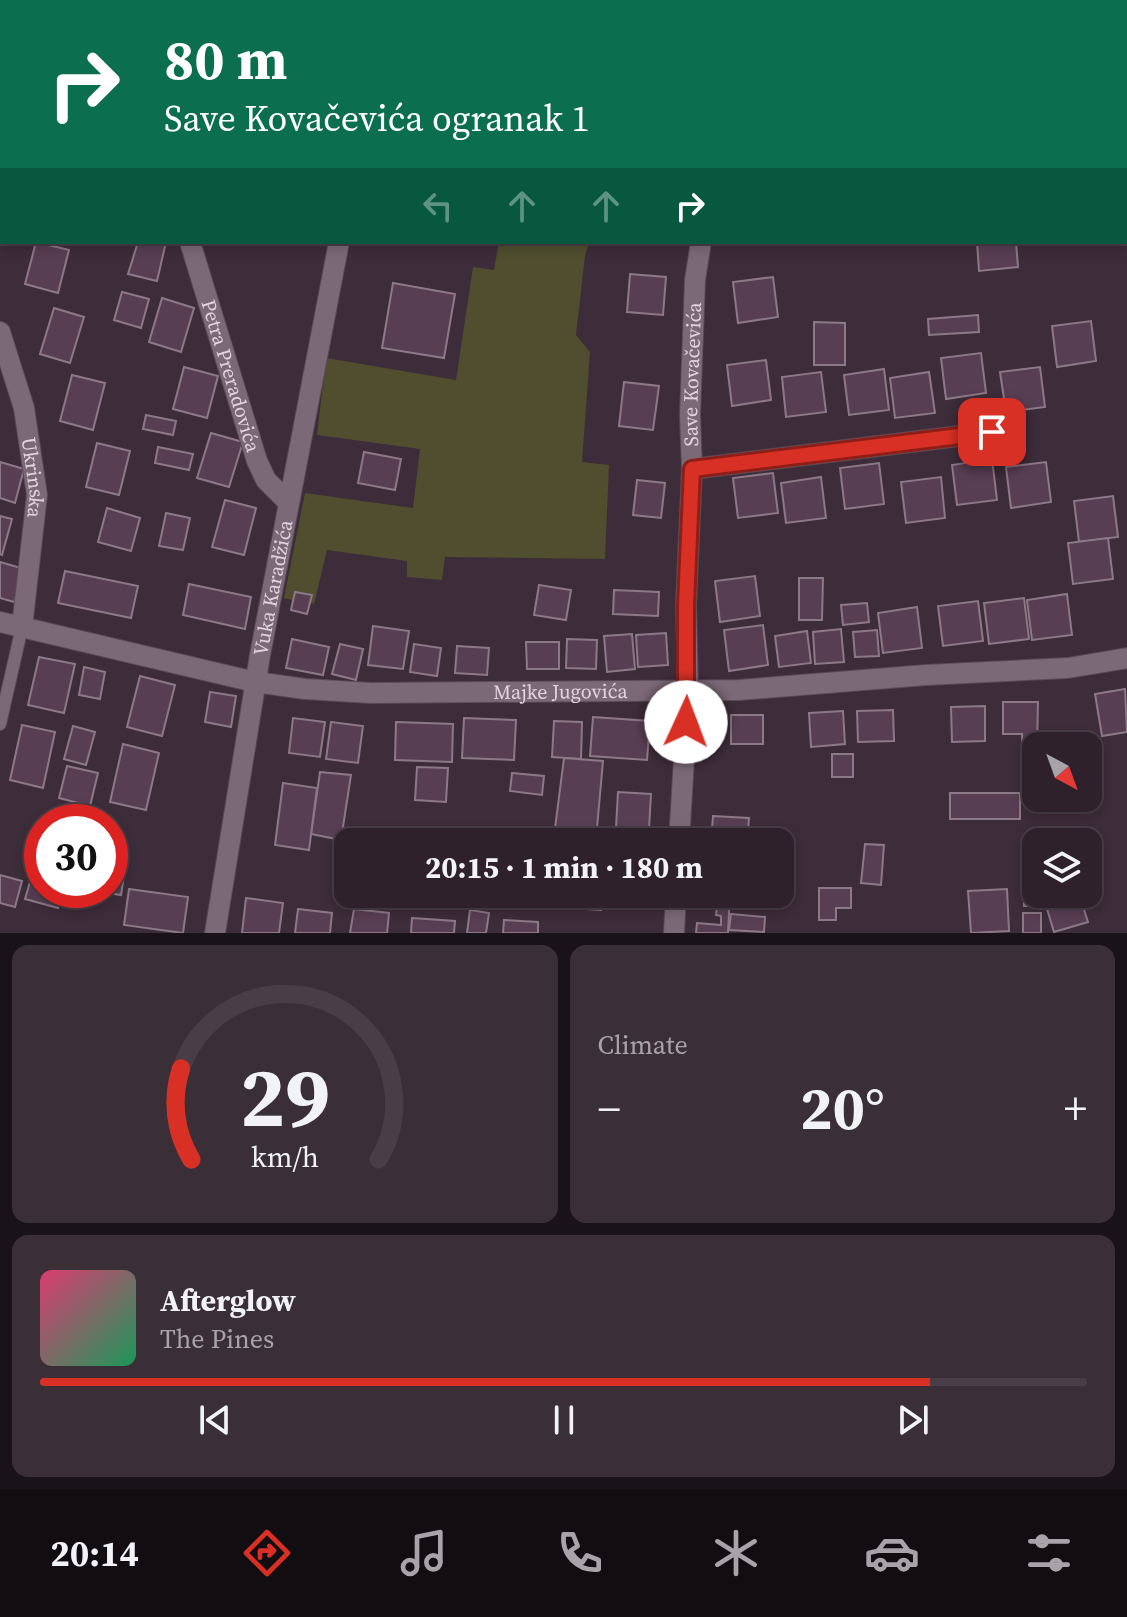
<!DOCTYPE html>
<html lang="en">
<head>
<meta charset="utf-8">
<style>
	:root { --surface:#2e212b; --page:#3a2e37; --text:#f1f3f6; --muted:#a7a3a9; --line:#493e47; --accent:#d93025 }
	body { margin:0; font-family:"Source Serif 4",serif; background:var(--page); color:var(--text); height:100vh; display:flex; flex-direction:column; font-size:30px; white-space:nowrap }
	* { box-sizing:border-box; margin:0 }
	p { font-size:26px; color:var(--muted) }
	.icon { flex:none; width:44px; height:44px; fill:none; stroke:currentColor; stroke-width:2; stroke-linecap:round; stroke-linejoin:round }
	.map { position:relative; height:933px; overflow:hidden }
	.details { display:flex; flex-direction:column; gap:12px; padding:12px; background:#191218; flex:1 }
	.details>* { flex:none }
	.guide { position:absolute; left:0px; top:0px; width:1128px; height:244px; box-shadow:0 4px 12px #0003,0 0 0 2px var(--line); background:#0b6e4f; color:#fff; overflow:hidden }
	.needle { width:52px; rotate:139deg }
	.tools { position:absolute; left:1022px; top:732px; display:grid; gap:16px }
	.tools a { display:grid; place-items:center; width:80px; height:80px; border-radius:16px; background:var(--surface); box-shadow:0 4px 12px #0003,0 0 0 2px var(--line); font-size:40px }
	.speed { position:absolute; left:24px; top:804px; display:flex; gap:16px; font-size:40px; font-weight:700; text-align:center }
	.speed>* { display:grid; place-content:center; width:104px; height:104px; border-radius:50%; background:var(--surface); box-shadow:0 4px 12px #0003,0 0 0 2px var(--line); line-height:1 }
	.speed .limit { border:12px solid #d22; background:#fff; color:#111 }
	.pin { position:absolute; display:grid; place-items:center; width:68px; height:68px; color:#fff; margin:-34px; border-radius:16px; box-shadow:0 4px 12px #0006 }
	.me { position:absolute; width:88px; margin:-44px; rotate:2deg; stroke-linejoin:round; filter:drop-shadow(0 0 6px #0008) }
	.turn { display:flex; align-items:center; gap:28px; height:168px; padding:0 32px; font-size:36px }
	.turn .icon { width:104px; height:104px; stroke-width:2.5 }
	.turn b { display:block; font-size:56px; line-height:68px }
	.lanes { display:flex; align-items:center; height:76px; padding:0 32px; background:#0003; justify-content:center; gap:40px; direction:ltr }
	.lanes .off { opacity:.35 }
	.big { font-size:60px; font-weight:700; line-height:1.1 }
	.details .card { flex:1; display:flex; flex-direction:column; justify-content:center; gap:12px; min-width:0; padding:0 28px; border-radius:16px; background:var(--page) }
	.details .dial { align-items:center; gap:0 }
	.dial svg { height:208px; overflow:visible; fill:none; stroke:var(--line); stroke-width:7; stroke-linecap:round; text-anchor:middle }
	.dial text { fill:var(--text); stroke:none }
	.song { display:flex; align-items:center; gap:24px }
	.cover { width:96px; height:96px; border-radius:12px; background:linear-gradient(135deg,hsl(340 70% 55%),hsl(150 70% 35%)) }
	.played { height:8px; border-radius:4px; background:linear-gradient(90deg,var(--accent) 85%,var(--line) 85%) }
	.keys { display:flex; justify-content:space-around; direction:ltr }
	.heat { display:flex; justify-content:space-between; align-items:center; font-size:44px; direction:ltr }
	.details .tiles { flex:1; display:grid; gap:12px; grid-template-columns:1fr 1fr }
	.card:last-child { grid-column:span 2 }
	.trip { position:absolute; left:334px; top:828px; width:460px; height:80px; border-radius:16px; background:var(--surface); box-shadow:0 4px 12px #0003,0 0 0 2px var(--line); font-weight:700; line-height:80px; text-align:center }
	.tab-bar { display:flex; height:128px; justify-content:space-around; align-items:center; background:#120d11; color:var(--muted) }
	.tab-bar .icon { width:56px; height:56px }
	.tab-bar .active { color:var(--accent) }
	.tab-bar b { font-size:36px; color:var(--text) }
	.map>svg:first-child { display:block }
	.built { fill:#483244 }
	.green { fill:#504e2f }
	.building { fill:#583e53; stroke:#8c7988; stroke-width:2 }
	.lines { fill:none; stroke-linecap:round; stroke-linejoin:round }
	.service-casing { stroke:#584a55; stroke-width:14 }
	.minor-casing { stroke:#584a55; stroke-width:22 }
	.service { stroke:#7c6978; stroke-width:12 }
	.minor { stroke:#7c6978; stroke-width:20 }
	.route-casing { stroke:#8d1f18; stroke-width:20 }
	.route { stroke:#d93025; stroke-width:14 }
	.labels { text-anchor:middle; stroke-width:8; stroke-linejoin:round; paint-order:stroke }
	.street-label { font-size:20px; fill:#e0d5dd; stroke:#3d2c39 }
</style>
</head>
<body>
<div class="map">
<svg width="1127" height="933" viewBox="0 0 1127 933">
	<rect width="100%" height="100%" fill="#3d2c39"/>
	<!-- built -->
	<polygon class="built" points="0,0 371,0 2,2 0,148"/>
	<!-- green -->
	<polygon class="green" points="499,242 589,242 585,256 576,335 590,352 582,462 609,465 605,559 445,557 442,580 407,577 407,561 327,550 314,604 284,598 305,493 413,508 420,449 317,435 326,358 456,380 473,267 494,270"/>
	<!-- building -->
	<g class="building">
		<polygon points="27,0 195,0 25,2"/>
		<polygon points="36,242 69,250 58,293 25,284"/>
		<polygon points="138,242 166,242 157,281 128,274"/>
		<polygon points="977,242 1016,242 1018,267 979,271"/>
		<polygon points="630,274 666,277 663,315 627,312"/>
		<polygon points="773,277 778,317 738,323 733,282"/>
		<polygon points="393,283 455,294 444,358 382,348"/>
		<polygon points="122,292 149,299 141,328 114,320"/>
		<polygon points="162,298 194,308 181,352 149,342"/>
		<polygon points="54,308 84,317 70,363 40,354"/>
		<polygon points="978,315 979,332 929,335 928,319"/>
		<polygon points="1091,321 1096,361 1057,367 1052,326"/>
		<polygon points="814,322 845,323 845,365 814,365"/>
		<polygon points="981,353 986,393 946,399 941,358"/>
		<polygon points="766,360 771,400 732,406 727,365"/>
		<polygon points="184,367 218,376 207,418 173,409"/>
		<polygon points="1040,367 1045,407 1006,412 1000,372"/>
		<polygon points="884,369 889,410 849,415 844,375"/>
		<polygon points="821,372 826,412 786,417 782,377"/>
		<polygon points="929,372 935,413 895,418 890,378"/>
		<polygon points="72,375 105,383 93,430 60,421"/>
		<polygon points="624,382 659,386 653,430 619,426"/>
		<polygon points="146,415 176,421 173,435 143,429"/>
		<polygon points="211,433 243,442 229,487 197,478"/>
		<polygon points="97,443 130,451 119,495 86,487"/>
		<polygon points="158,447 193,454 189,470 155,463"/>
		<polygon points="364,452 401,459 395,490 358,483"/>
		<polygon points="992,459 997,500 957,505 952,465"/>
		<polygon points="0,462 24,469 15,503 0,498"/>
		<polygon points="1046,462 1051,502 1011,508 1006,467"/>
		<polygon points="879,463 884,504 845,509 840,468"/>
		<polygon points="773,473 778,513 738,518 733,478"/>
		<polygon points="821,477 826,518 786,523 781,483"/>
		<polygon points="941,477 945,518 906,523 901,482"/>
		<polygon points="637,480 665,483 661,518 633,515"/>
		<polygon points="1113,496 1118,537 1079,542 1074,501"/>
		<polygon points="225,500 256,508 244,555 212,547"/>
		<polygon points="107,508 140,518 131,551 98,542"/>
		<polygon points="166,513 190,518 183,550 159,546"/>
		<polygon points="0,516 12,519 2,555 0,554"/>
		<polygon points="1108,538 1113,579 1073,584 1068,543"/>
		<polygon points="0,562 24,569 14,602 0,598"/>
		<polygon points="65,571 138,586 131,618 58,603"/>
		<polygon points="755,576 760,616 720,622 715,581"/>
		<polygon points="799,578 823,578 822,620 799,620"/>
		<polygon points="189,584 251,597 245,629 183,615"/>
		<polygon points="539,585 571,590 566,620 534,615"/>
		<polygon points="614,590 659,592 658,616 613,614"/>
		<polygon points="295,592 312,595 307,614 291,610"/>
		<polygon points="1067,594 1072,635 1032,640 1027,600"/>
		<polygon points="1024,598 1029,639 989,644 984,603"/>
		<polygon points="978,601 983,641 943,646 938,606"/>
		<polygon points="867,603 869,622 843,625 841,605"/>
		<polygon points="917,607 922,648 883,653 878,613"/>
		<polygon points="763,625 768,665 729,671 724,630"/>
		<polygon points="373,626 409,631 403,669 368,665"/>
		<polygon points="841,629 844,662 815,664 813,632"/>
		<polygon points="877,630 879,656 855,657 853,632"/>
		<polygon points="807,631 811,663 779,667 775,636"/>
		<polygon points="666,633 668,665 638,667 636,635"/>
		<polygon points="632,634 635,669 607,672 604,636"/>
		<polygon points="292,639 329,647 323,675 286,668"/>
		<polygon points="567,639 597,640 596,669 566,668"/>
		<polygon points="526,642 559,642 559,669 527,669"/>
		<polygon points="340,644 363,649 356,680 332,674"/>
		<polygon points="414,644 441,648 437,676 410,672"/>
		<polygon points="457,646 489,648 487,675 455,673"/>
		<polygon points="39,657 75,664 64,713 28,705"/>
		<polygon points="84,667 105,672 100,699 79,695"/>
		<polygon points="140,676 175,685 162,736 127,727"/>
		<polygon points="1125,689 1127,732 1102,736 1095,694"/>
		<polygon points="210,692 236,696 231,727 205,722"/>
		<polygon points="1003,702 1038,702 1036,791 1023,791 1022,734 1003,734"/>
		<polygon points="985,706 985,741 952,742 951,707"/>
		<polygon points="893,710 894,741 858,742 857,711"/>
		<polygon points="843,711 845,744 811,747 809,713"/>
		<rect x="731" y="715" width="32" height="29"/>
		<polygon points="593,717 650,721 647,760 590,756"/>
		<polygon points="293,718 325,722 320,757 289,753"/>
		<polygon points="464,718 516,720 514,760 462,758"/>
		<polygon points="554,721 582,722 581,759 552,757"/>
		<polygon points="331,722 363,726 358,763 326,759"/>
		<polygon points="396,722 453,724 452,762 395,760"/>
		<polygon points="22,725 55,732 43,788 10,780"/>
		<polygon points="73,726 95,732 86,765 64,759"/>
		<polygon points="123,744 159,753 146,810 110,802"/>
		<rect x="832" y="754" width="21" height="23"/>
		<polygon points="564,758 603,761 596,839 554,836"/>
		<polygon points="67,766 98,773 90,806 59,798"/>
		<polygon points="417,767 448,768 446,802 415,800"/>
		<polygon points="320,772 351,775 341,840 311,834"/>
		<polygon points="512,773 544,776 542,795 510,791"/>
		<polygon points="283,783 317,788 309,850 275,845"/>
		<polygon points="618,792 651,794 649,829 616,828"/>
		<rect x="950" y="793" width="70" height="26"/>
		<polygon points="713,816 749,818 747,842 711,842"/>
		<polygon points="32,832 42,833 42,861 28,859"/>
		<polygon points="865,844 884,845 881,885 861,883"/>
		<polygon points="110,847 128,850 121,895 89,890 110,890"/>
		<polygon points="35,865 42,867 42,890 64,890 58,908 25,899"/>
		<polygon points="0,875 22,881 15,907 0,903"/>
		<polygon points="1024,877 1036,877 1036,894 1040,894 1040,906 1024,906"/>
		<polygon points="819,888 851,888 851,908 836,908 836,920 819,920"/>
		<polygon points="129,889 188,897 183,933 124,925"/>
		<polygon points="1007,889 1009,931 971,933 968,891"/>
		<polygon points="571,894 603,894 601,910 570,908"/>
		<polygon points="708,894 730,894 728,933 696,933 697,923 721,925 721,916 716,915 718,900 708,899"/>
		<polygon points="1061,894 1079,894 1088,922 1054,932 1044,899"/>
		<polygon points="246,898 283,903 279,933 242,933"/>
		<polygon points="298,909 332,913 330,933 295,933"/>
		<polygon points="354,909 389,913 387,933 350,933"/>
		<polygon points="470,910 489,913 486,933 467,933"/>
		<rect x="1023" y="913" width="18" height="20"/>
		<polygon points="731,914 765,917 764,932 729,930"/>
		<polygon points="412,918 455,921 454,933 411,933"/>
		<polygon points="504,920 538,922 538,933 503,933"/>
	</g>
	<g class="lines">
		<defs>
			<polyline id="service" points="0,724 22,627"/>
			<g id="minor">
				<polyline points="597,0 602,2"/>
				<polyline points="1042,0 1045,2"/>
				<polyline points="385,2 385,0"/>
				<polyline points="774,2 775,0"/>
				<polyline points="1126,67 1127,68"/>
				<path id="s1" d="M 190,242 L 257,461 L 266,480 L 288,502"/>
				<path id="s2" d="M 0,332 L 24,408 L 37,495 L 22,627"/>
				<polyline points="692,469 992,432"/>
				<path id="s3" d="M 0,622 L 255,682 L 305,689 L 371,693 L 739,690 L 926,675 L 1068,668 L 1127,658"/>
				<path id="s4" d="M 679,842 L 688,692 L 686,605 L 692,469 L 690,415 L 695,280 L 701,242"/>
				<path id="s5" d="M 215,933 L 260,655 L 339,242"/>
				<polyline points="674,933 676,894"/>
			</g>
		</defs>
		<!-- service casing -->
		<use href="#service" class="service-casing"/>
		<!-- minor casing -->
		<use href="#minor" class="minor-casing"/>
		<!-- service -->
		<use href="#service" class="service"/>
		<!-- minor -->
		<use href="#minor" class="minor"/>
	</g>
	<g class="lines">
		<defs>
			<polyline id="route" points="686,722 686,605 692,469 992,432"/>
		</defs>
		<!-- route casing -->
		<use href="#route" class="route-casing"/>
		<!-- route -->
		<use href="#route" class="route"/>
	</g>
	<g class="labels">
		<!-- street labels -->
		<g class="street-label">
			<text dy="7" stroke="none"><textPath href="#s4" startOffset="468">Save Kovačevića</textPath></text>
			<text dy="7" stroke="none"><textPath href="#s1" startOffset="140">Petra Preradovića</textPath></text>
			<text dy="7" stroke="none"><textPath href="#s2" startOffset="150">Ukrinska</textPath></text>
			<text dy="7" stroke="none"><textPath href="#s5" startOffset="350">Vuka Karadžića</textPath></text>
			<text dy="7" stroke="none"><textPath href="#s3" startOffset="568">Majke Jugovića</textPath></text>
		</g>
	</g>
</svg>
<div class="tools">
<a><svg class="needle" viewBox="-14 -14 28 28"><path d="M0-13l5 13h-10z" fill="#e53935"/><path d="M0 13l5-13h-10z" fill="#a7a3a9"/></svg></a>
<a><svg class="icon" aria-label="layers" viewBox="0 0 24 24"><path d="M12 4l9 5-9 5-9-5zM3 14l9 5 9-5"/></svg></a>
</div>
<div class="speed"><div class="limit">30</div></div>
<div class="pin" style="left:992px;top:432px;background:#d93025"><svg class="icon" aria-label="arrive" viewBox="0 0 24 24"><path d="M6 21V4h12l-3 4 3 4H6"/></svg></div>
<svg class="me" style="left:686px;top:722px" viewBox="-20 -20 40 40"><circle r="19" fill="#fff"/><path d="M0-13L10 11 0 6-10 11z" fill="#d93025"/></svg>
<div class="trip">20:15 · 1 min · 180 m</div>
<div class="guide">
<div class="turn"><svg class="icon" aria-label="right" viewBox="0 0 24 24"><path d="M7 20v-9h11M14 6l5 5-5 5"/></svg><div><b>80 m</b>Save Kovačevića ogranak 1</div></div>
<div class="lanes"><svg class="icon off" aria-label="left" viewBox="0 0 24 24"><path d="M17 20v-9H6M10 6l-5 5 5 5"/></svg><svg class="icon off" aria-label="ahead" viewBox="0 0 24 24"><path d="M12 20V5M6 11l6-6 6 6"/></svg><svg class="icon off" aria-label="ahead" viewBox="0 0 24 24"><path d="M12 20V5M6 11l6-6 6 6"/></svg><svg class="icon" aria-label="right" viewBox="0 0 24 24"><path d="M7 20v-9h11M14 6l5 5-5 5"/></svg></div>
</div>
</div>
<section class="details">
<div class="tiles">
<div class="card dial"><svg viewBox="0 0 100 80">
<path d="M14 69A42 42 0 1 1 86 69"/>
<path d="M14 69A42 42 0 0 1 10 34" stroke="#d93025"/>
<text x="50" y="56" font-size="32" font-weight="700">29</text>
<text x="50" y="72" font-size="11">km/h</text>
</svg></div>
<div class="card"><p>Climate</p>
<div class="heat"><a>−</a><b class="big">20°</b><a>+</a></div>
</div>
<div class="card">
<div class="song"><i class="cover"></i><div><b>Afterglow</b><p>The Pines</p></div></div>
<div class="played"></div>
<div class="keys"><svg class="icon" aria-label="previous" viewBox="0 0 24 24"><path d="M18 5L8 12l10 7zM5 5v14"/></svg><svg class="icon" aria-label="pause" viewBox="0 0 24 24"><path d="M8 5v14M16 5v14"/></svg><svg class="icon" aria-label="next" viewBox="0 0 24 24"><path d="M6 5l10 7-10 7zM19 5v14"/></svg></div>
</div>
</div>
</section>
<nav class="tab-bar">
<b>20:14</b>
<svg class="icon active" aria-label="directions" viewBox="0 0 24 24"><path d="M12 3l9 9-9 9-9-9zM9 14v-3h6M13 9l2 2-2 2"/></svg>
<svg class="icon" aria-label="music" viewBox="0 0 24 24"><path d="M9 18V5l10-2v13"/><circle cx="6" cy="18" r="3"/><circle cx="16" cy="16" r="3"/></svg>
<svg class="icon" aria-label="phone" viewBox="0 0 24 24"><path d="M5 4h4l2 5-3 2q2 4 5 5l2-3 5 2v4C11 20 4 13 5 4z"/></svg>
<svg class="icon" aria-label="climate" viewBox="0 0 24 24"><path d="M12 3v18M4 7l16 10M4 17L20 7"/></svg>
<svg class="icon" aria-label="car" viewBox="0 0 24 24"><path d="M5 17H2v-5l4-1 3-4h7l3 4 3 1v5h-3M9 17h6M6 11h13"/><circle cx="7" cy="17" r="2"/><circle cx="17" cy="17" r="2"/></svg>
<svg class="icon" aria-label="filters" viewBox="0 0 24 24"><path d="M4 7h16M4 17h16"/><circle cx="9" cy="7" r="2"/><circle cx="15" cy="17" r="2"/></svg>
</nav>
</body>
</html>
